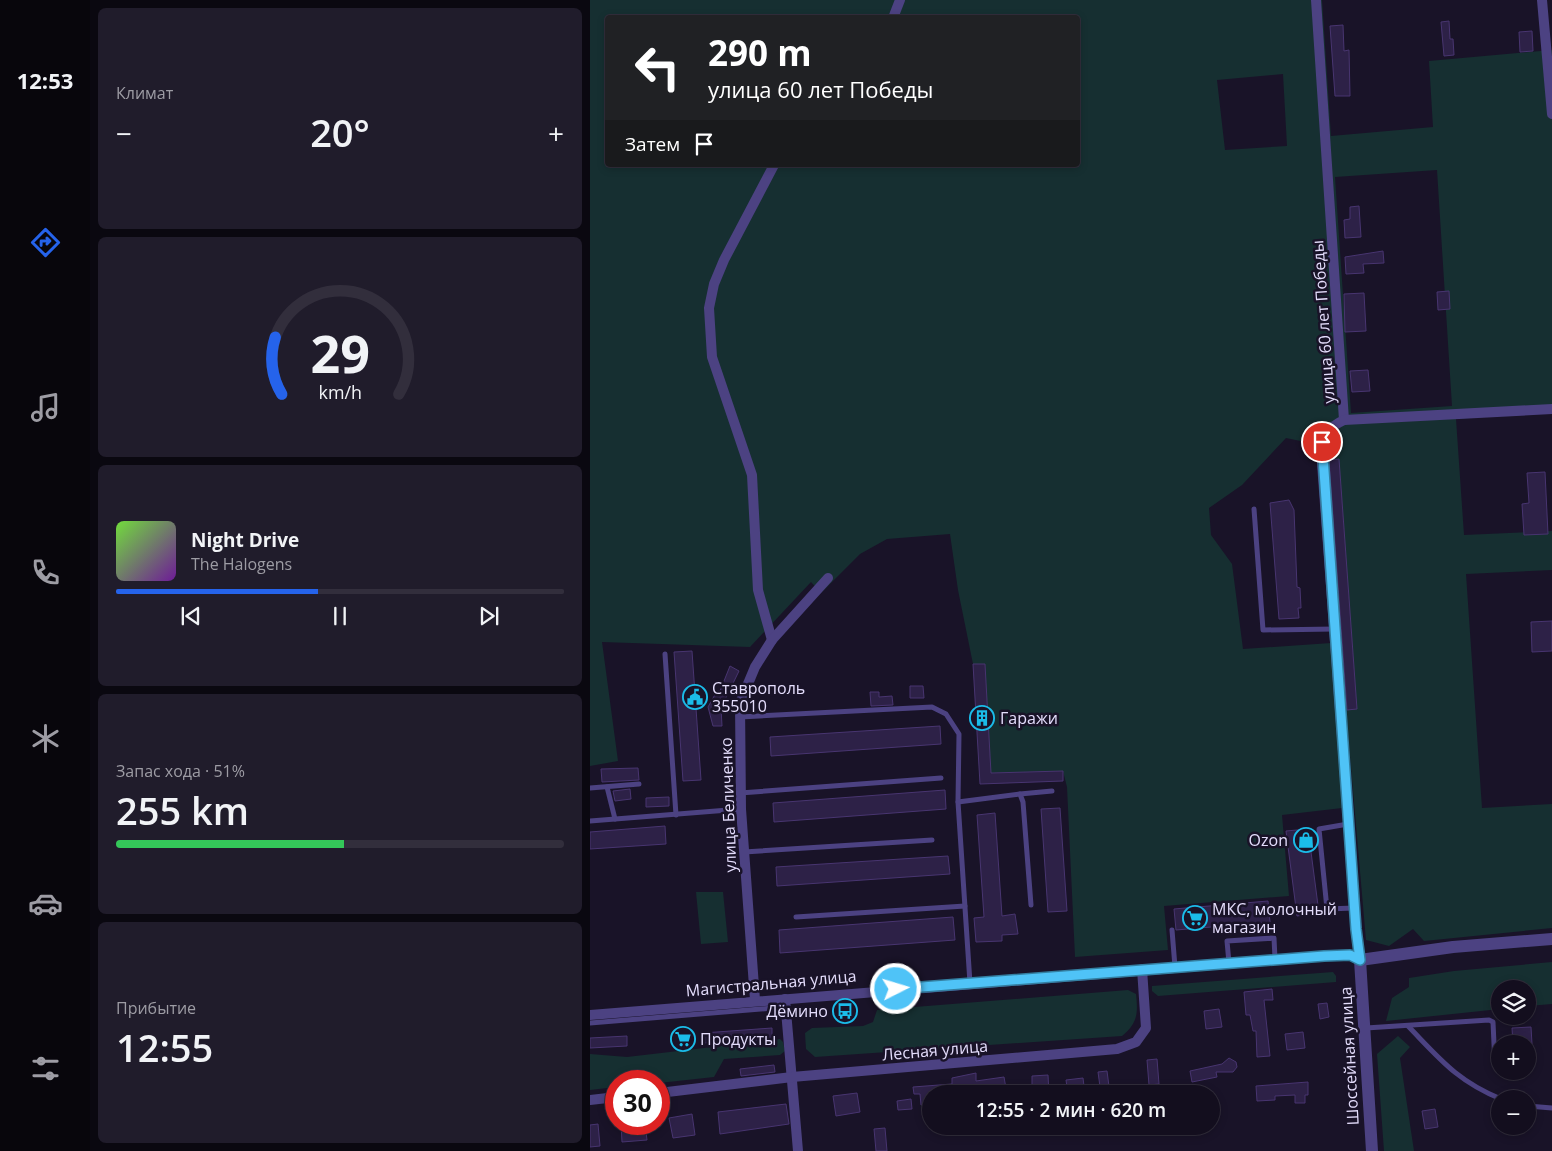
<!DOCTYPE html>
<html lang="ru">
<head>
<meta charset="utf-8">
<style>
	:root { --surface:#130e1e; --page:#201c2b; --text:#f1f3f6; --muted:#9d9ca4; --line:#322e3c; --accent:#2563eb }
	body { margin:0; font-family:"Open Sans",sans-serif; background:var(--page); color:var(--text); height:100vh; display:flex; flex-direction:column; font-size:19px; white-space:nowrap }
	* { box-sizing:border-box; margin:0 }
	p { font-size:16px; color:var(--muted) }
	.icon { flex:none; width:28px; height:28px; fill:none; stroke:currentColor; stroke-width:2; stroke-linecap:round; stroke-linejoin:round }
	.map { position:relative; flex:1; overflow:hidden }
	.side { display:flex; flex-direction:column; gap:8px; padding:8px; background:#0a0810; width:500px }
	.side>* { flex:none }
	.banner { position:absolute; left:15px; top:15px; width:475px; height:152px; border-radius:5px; box-shadow:0 2px 8px #0003,0 0 0 1px var(--line); background:#202124; color:#fff; overflow:hidden }
	.buttons { position:absolute; left:901px; top:980px; display:grid; gap:10px }
	.buttons a { display:grid; place-items:center; width:45px; height:45px; border-radius:50%; background:var(--surface); box-shadow:0 2px 8px #0003,0 0 0 1px var(--line); font-size:25px }
	.speed { position:absolute; left:15px; top:1070px; display:flex; gap:10px; font-size:25px; font-weight:700; text-align:center }
	.speed>* { display:grid; place-content:center; width:65px; height:65px; border-radius:50%; background:var(--surface); box-shadow:0 2px 8px #0003,0 0 0 1px var(--line); line-height:1 }
	.speed .limit { border:8px solid #d22; background:#fff; color:#111 }
	.pin { position:absolute; display:grid; place-items:center; width:42px; height:42px; color:#fff; margin:-21px; border:2px solid #fff; border-radius:50%; box-shadow:0 1px 5px #0007 }
	.me { position:absolute; width:55px; margin:-28px; rotate:85deg; stroke-linejoin:round; filter:drop-shadow(0 0 4px #0008) }
	.turn { display:flex; align-items:center; gap:18px; height:105px; padding:0 20px; font-size:22px }
	.turn .icon { width:65px; height:65px; stroke-width:2.5 }
	.turn b { display:block; font-size:35px; line-height:42px }
	.then { display:flex; align-items:center; height:48px; padding:0 20px; background:#0003; gap:10px; font-size:19px }
	.big { font-size:38px; font-weight:600; line-height:1.1 }
	.side .widget { flex:1; display:flex; flex-direction:column; justify-content:center; gap:8px; min-width:0; padding:0 18px; border-radius:8px; background:var(--page) }
	.side .dial { align-items:center; gap:0 }
	.dial svg { height:130px; overflow:visible; fill:none; stroke:var(--line); stroke-width:7; stroke-linecap:round; text-anchor:middle }
	.dial text { fill:var(--text); stroke:none }
	.song { display:flex; align-items:center; gap:15px }
	.cover { width:60px; height:60px; border-radius:8px; background:linear-gradient(135deg,hsl(100 70% 55%),hsl(280 70% 35%)) }
	.played { height:5px; border-radius:2px; background:linear-gradient(90deg,var(--accent) 45%,var(--line) 45%) }
	.keys { display:flex; justify-content:space-around; direction:ltr }
	.heat { display:flex; justify-content:space-between; align-items:center; font-size:28px; direction:ltr }
	.charge { height:8px; border-radius:4px; background:linear-gradient(90deg,#34c759 51%,var(--line) 0) }
	.trip { position:absolute; left:332px; top:1085px; width:298px; height:50px; border-radius:25px; background:var(--surface); box-shadow:0 2px 8px #0003,0 0 0 1px var(--line); font-weight:600; line-height:50px; text-align:center }
	main { display:flex; flex:1; min-height:0 }
	.dock { display:flex; flex-direction:column; width:90px; justify-content:space-around; align-items:center; background:#08060c; color:var(--muted) }
	.dock .icon { width:35px; height:35px }
	.dock .on { color:var(--accent) }
	.dock b { font-size:22px; color:var(--text) }
	.map>svg:first-child { display:block }
	.green { fill:#162f31; fill-rule:evenodd }
	.building { fill:#2d2147; stroke:#483570 }
	.lines { fill:none; stroke-linecap:round; stroke-linejoin:round }
	.service { stroke:#4c4282; stroke-width:5 }
	.minor { stroke:#4c4282; stroke-width:10 }
	.tertiary { stroke:#4c4282; stroke-width:12 }
	.route-casing { stroke:#337fa1; stroke-width:12 }
	.route { stroke:#4fc3f7; stroke-width:9 }
	.labels { text-anchor:middle; stroke-width:5; stroke-linejoin:round; paint-order:stroke }
	.street-label { font-size:16px; fill:#e4ddfc; stroke:#191328 }
	.poi-label { font-size:16px; fill:#e4ddfc; stroke:#191328; text-anchor:start }
</style>
</head>
<body>
<main>
<nav class="dock">
<b>12:53</b>
<svg class="icon on" aria-label="directions" viewBox="0 0 24 24"><path d="M12 3l9 9-9 9-9-9zM9 14v-3h6M13 9l2 2-2 2"/></svg>
<svg class="icon" aria-label="music" viewBox="0 0 24 24"><path d="M9 18V5l10-2v13"/><circle cx="6" cy="18" r="3"/><circle cx="16" cy="16" r="3"/></svg>
<svg class="icon" aria-label="phone" viewBox="0 0 24 24"><path d="M5 4h4l2 5-3 2q2 4 5 5l2-3 5 2v4C11 20 4 13 5 4z"/></svg>
<svg class="icon" aria-label="climate" viewBox="0 0 24 24"><path d="M12 3v18M4 7l16 10M4 17L20 7"/></svg>
<svg class="icon" aria-label="car" viewBox="0 0 24 24"><path d="M5 17H2v-5l4-1 3-4h7l3 4 3 1v5h-3M9 17h6M6 11h13"/><circle cx="7" cy="17" r="2"/><circle cx="17" cy="17" r="2"/></svg>
<svg class="icon" aria-label="filters" viewBox="0 0 24 24"><path d="M4 7h16M4 17h16"/><circle cx="9" cy="7" r="2"/><circle cx="15" cy="17" r="2"/></svg>
</nav>
<section class="side">
<div class="widget"><p>Климат</p>
<div class="heat"><a>−</a><b class="big">20°</b><a>+</a></div>
</div>
<div class="widget dial"><svg viewBox="0 0 100 80">
<path d="M14 69A42 42 0 1 1 86 69"/>
<path d="M14 69A42 42 0 0 1 10 34" stroke="#2563eb"/>
<text x="50" y="56" font-size="32" font-weight="700">29</text>
<text x="50" y="72" font-size="11">km/h</text>
</svg></div>
<div class="widget">
<div class="song"><i class="cover"></i><div><b>Night Drive</b><p>The Halogens</p></div></div>
<div class="played"></div>
<div class="keys"><svg class="icon" aria-label="previous" viewBox="0 0 24 24"><path d="M18 5L8 12l10 7zM5 5v14"/></svg><svg class="icon" aria-label="pause" viewBox="0 0 24 24"><path d="M8 5v14M16 5v14"/></svg><svg class="icon" aria-label="next" viewBox="0 0 24 24"><path d="M6 5l10 7-10 7zM19 5v14"/></svg></div>
</div>
<div class="widget"><p>Запас хода · 51%</p><b class="big">255 km</b><div class="charge"></div></div>
<div class="widget"><p>Прибытие</p><b class="big">12:55</b></div>
</section>
<div class="map">
<svg width="962" height="1151" viewBox="0 0 962 1151">
	<rect width="100%" height="100%" fill="#191328"/>
	<!-- green -->
	<g class="green">
		<path d="M 0,0 L 732,0 L 741,136 L 843,127 L 839,61 L 962,50 L 962,412 L 866,419 L 874,535 L 962,531 L 962,570 L 876,574 L 892,808 L 962,804 L 962,928 L 834,941 L 823,929 L 799,946 L 776,940 L 756,710 L 767,709 L 749,460 L 738,460 L 739,446 L 727,440 L 720,443 L 696,438 L 652,485 L 619,508 L 621,535 L 642,564 L 653,649 L 741,643 L 752,808 L 692,815 L 699,896 L 574,906 L 578,950 L 485,957 L 477,787 L 473,771 L 401,773 L 395,664 L 383,664 L 368,590 L 360,534 L 297,539 L 270,554 L 231,593 L 221,582 L 160,647 L 12,642 L 28,761 L 0,766 ZM 18,18 L 488,18 L 488,165 L 18,165 ZM 693,74 L 697,146 L 635,150 L 627,80 ZM 847,170 L 862,406 L 761,413 L 745,177 Z"/>
		<polygon points="106,892 133,892 138,942 111,944"/>
		<polygon points="962,962 962,1004 938,1006 938,989 910,989 910,1009 796,1021 802,998 819,987 819,978 864,971"/>
		<polygon points="743,972 746,976 746,982 568,996 562,991 562,986"/>
		<path d="M 538,990 L 546,994 C 548,1013 548,1023 532,1036 L 225,1057 L 216,1049 L 215,1033 L 222,1028 L 273,1026 L 283,1022 L 287,1010 Z"/>
		<polygon points="808,1036 820,1047 810,1058 824,1151 794,1151 787,1054"/>
		<polygon points="190,1039 193,1042 195,1051 190,1055 134,1059 124,1077 69,1083 26,1081 26,1087 0,1090 0,1054 37,1057"/>
	</g>
	<!-- building -->
	<g class="building">
		<polygon points="859,21 860,39 863,39 864,55 854,56 851,22"/>
		<polygon points="753,25 754,51 759,50 760,96 745,96 740,26"/>
		<polygon points="942,31 943,51 930,52 929,32"/>
		<polygon points="769,206 771,237 755,238 754,220 760,219 760,207"/>
		<polygon points="793,251 794,263 773,264 774,273 756,274 755,257"/>
		<polygon points="859,291 860,309 848,310 847,292"/>
		<polygon points="774,293 776,331 755,332 754,294"/>
		<polygon points="778,370 780,391 762,392 760,371"/>
		<polygon points="749,459 767,709 757,710 739,460"/>
		<polygon points="955,472 958,534 934,535 932,504 939,503 937,473"/>
		<polygon points="699,500 704,510 707,587 710,588 711,608 708,608 709,618 689,619 680,503"/>
		<polygon points="962,621 962,651 942,652 941,622"/>
		<polygon points="102,651 111,780 93,781 84,652"/>
		<polygon points="383,664 395,664 401,773 473,771 473,781 390,784"/>
		<polygon points="140,666 149,671 131,708 132,726 123,726 118,707 127,691 130,691"/>
		<polygon points="320,686 333,686 334,698 320,698"/>
		<polygon points="280,692 289,692 289,697 302,696 303,705 281,706"/>
		<polygon points="350,726 351,744 181,756 180,737"/>
		<polygon points="48,768 49,780 12,782 11,769"/>
		<polygon points="40,789 41,799 25,801 23,791"/>
		<polygon points="355,790 356,809 184,822 183,803"/>
		<polygon points="79,797 79,806 56,807 56,798"/>
		<polygon points="470,808 477,911 458,912 451,809"/>
		<polygon points="405,813 412,916 425,914 428,934 412,935 412,941 386,942 384,918 394,917 387,815"/>
		<polygon points="75,826 76,844 0,849 0,832"/>
		<polygon points="718,829 729,913 707,916 696,831"/>
		<polygon points="358,856 360,874 187,886 186,867"/>
		<polygon points="678,901 680,922 586,930 584,909"/>
		<polygon points="363,917 365,940 190,953 189,930"/>
		<polygon points="682,989 683,1000 674,1000 680,1056 667,1057 666,1031 663,1031 660,1015 656,1015 654,992"/>
		<polygon points="737,1003 739,1017 730,1019 728,1004"/>
		<polygon points="629,1009 632,1027 616,1029 614,1011"/>
		<polygon points="941,1027 942,1044 923,1044 922,1028"/>
		<polygon points="182,1028 182,1039 113,1043 113,1033"/>
		<polygon points="713,1032 715,1048 697,1050 695,1034"/>
		<polygon points="37,1036 37,1046 0,1048 0,1038"/>
		<polygon points="639,1058 646,1062 647,1067 643,1072 626,1072 627,1077 602,1082 600,1071 632,1064"/>
		<polygon points="567,1059 569,1084 559,1085 557,1060"/>
		<polygon points="184,1065 185,1072 151,1076 150,1069"/>
		<polygon points="517,1071 520,1094 511,1094 508,1072"/>
		<polygon points="386,1073 386,1081 414,1077 417,1094 341,1094 341,1104 331,1105 330,1094 324,1094 323,1087 362,1084 362,1078"/>
		<polygon points="458,1075 459,1094 442,1094 442,1076"/>
		<polygon points="493,1078 495,1094 478,1094 476,1080"/>
		<polygon points="718,1082 718,1095 715,1095 715,1103 705,1103 705,1095 685,1096 685,1100 667,1101 666,1086"/>
		<polygon points="267,1093 270,1112 246,1116 243,1096"/>
		<polygon points="321,1099 322,1109 308,1110 307,1101"/>
		<polygon points="196,1104 199,1124 130,1134 128,1112"/>
		<polygon points="845,1109 848,1127 835,1129 832,1111"/>
		<polygon points="102,1114 105,1135 83,1138 79,1118"/>
		<polygon points="8,1124 10,1146 0,1147 0,1125"/>
		<polygon points="31,1124 55,1124 57,1140 32,1142"/>
		<polygon points="295,1128 297,1151 286,1151 284,1129"/>
	</g>
	<g class="lines">
		<!-- service -->
		<g class="service">
			<polyline points="664,509 673,630 744,629"/>
			<polyline points="75,654 86,815"/>
			<polyline points="150,717 342,707 356,714 369,734 368,802"/>
			<polyline points="17,787 25,819"/>
			<polyline points="0,788 49,784"/>
			<polyline points="150,793 351,778"/>
			<polyline points="430,794 462,791"/>
			<polyline points="0,821 151,809"/>
			<polyline points="758,824 729,829 737,909 764,908"/>
			<polyline points="154,852 342,840"/>
			<polyline points="206,917 375,906"/>
			<polyline points="582,930 585,967"/>
			<polyline points="639,963 637,941 684,938 685,959"/>
			<polyline points="380,983 368,802 430,794 433,802 441,905"/>
			<polyline points="0,1023 195,1007"/>
			<path d="M 818,1026 C 850,1059 867,1081 911,1099"/>
			<polyline points="776,1028 899,1020 903,1022 905,1066"/>
			<polyline points="938,1106 962,1108"/>
		</g>
		<!-- minor -->
		<g class="minor">
			<path d="M 726,0 L 754,420 C 741,426 732,435 731,450 L 766,929 L 770,960"/>
			<polyline points="952,0 962,114"/>
			<polyline points="303,18 310,0"/>
			<polyline points="754,420 962,409"/>
			<polyline points="182,640 168,590 162,475 122,357 119,308 124,284 134,260 184,165"/>
			<polyline points="195,999 208,1151"/>
			<polyline points="165,1000 151,809 150,703 165,667 182,640 238,578"/>
			<polyline points="0,1015 734,956 760,955 770,960"/>
			<polyline points="69,1093 202,1077 527,1049 546,1042 556,1028 552,969"/>
			<polyline points="0,1100 26,1097"/>
		</g>
		<!-- tertiary -->
		<polyline class="tertiary" points="782,1151 770,960 863,947 962,939"/>
	</g>
	<g class="lines">
		<defs>
			<polyline id="route" points="306,989 734,956 760,955 770,960 766,929 732,442"/>
		</defs>
		<!-- route casing -->
		<use href="#route" class="route-casing"/>
		<!-- route -->
		<use href="#route" class="route"/>
	</g>
	<!-- icons -->
	<defs>
		<symbol id="civic-ring" viewBox="-11 -11 22 22"><circle r="9.5" fill="#191328" stroke="#1bbce9" stroke-width="1.5"/><path d="M-.6-6.5H3V-4.5H.6V-3L4-1V1h2V6H-6V1h2V-1L-.6-3ZM-1.2 2.5V6h2.4V2.5Z" fill="#1bbce9"/></symbol>
		<symbol id="building-ring" viewBox="-11 -11 22 22"><circle r="9.5" fill="#191328" stroke="#1bbce9" stroke-width="1.5"/><path d="M-4-6H4V6H1V3H-1V6H-4ZM-2.5-4.3h1.7v1.8h-1.7ZM.8-4.3h1.7v1.8H.8ZM-2.5-1h1.7V.8h-1.7ZM.8-1h1.7V.8H.8Z" fill="#1bbce9"/></symbol>
		<symbol id="shop-ring" viewBox="-11 -11 22 22"><circle r="9.5" fill="#191328" stroke="#1bbce9" stroke-width="1.5"/><path d="M-5-2.5h2.3a2.7 3.5 0 0 1 5.4 0H5L5.5 6h-11ZM-1.5-2.5h3a1.5 2.3 0 0 0-3 0Z" fill="#1bbce9"/></symbol>
		<symbol id="supermarket-ring" viewBox="-11 -11 22 22"><circle r="9.5" fill="#191328" stroke="#1bbce9" stroke-width="1.5"/><path d="M-6-5.5h2.5l.6 2H6L4.5 2H-2.5L-4.4-4H-6ZM-1.5 3.2a1.3 1.3 0 1 0 .1 0ZM3 3.2a1.3 1.3 0 1 0 .1 0Z" fill="#1bbce9"/></symbol>
		<symbol id="bus-ring" viewBox="-11 -11 22 22"><circle r="9.5" fill="#191328" stroke="#1bbce9" stroke-width="1.5"/><path d="M-5-6H5V4H4V6H2V4H-2V6H-4V4H-5ZM-3.5-4V0h7V-4ZM-3.5 1.2v1.5H-2V1.2ZM2 1.2v1.5H3.5V1.2Z" fill="#1bbce9"/></symbol>
	</defs>
	<g fill-rule="evenodd">
		<use href="#civic-ring" x="91" y="683" width="28" height="28"/>
		<use href="#building-ring" x="378" y="704" width="28" height="28"/>
		<use href="#shop-ring" x="702" y="826" width="28" height="28"/>
		<use href="#supermarket-ring" x="591" y="904" width="28" height="28"/>
		<use href="#bus-ring" x="241" y="997" width="28" height="28"/>
		<use href="#supermarket-ring" x="79" y="1025" width="28" height="28"/>
	</g>
	<g class="labels">
		<!-- street labels -->
		<g class="street-label">
			<text transform="translate(733 322) rotate(-94)" y="6">улица 60 лет Победы</text>
			<text transform="translate(138 805) rotate(-92)" y="6">улица Беличенко</text>
			<text transform="translate(181 983) rotate(-5)" y="6">Магистральная улица</text>
			<text transform="translate(345 1050) rotate(-5)" y="6">Лесная улица</text>
			<text transform="translate(759 1056) rotate(-93)" y="6">Шоссейная улица</text>
		</g>
		<!-- poi labels -->
		<g class="poi-label">
			<text x="122" y="694">Ставрополь<tspan x="122" dy="18">355010</tspan></text>
			<text x="410" y="724">Гаражи</text>
			<text x="698" y="846" text-anchor="end">Ozon</text>
			<text x="622" y="915">МКС, молочный<tspan x="622" dy="18">магазин</tspan></text>
			<text x="238" y="1017" text-anchor="end">Дёмино</text>
			<text x="110" y="1045">Продукты</text>
		</g>
	</g>
</svg>
<div class="buttons">
<a><svg class="icon" aria-label="layers" viewBox="0 0 24 24"><path d="M12 4l9 5-9 5-9-5zM3 14l9 5 9-5"/></svg></a>
<a>+</a>
<a>−</a>
</div>
<div class="speed"><div class="limit">30</div></div>
<div class="pin" style="left:732px;top:442px;background:#d93025"><svg class="icon" aria-label="arrive" viewBox="0 0 24 24"><path d="M6 21V4h12l-3 4 3 4H6"/></svg></div>
<svg class="me" style="left:306px;top:989px" viewBox="-20 -20 40 40"><circle r="17" fill="#4fc3f7" stroke="#fff" stroke-width="3"/><path d="M0-11L8 9 0 5-8 9z" fill="#fff"/></svg>
<div class="trip">12:55 · 2 мин · 620 m</div>
<div class="banner">
<div class="turn"><svg class="icon" aria-label="left" viewBox="0 0 24 24"><path d="M17 20v-9H6M10 6l-5 5 5 5"/></svg><div><b>290 m</b>улица 60 лет Победы</div></div>
<div class="then">Затем<svg class="icon" aria-label="arrive" viewBox="0 0 24 24"><path d="M6 21V4h12l-3 4 3 4H6"/></svg></div>
</div>
</div>
</main>
</body>
</html>
